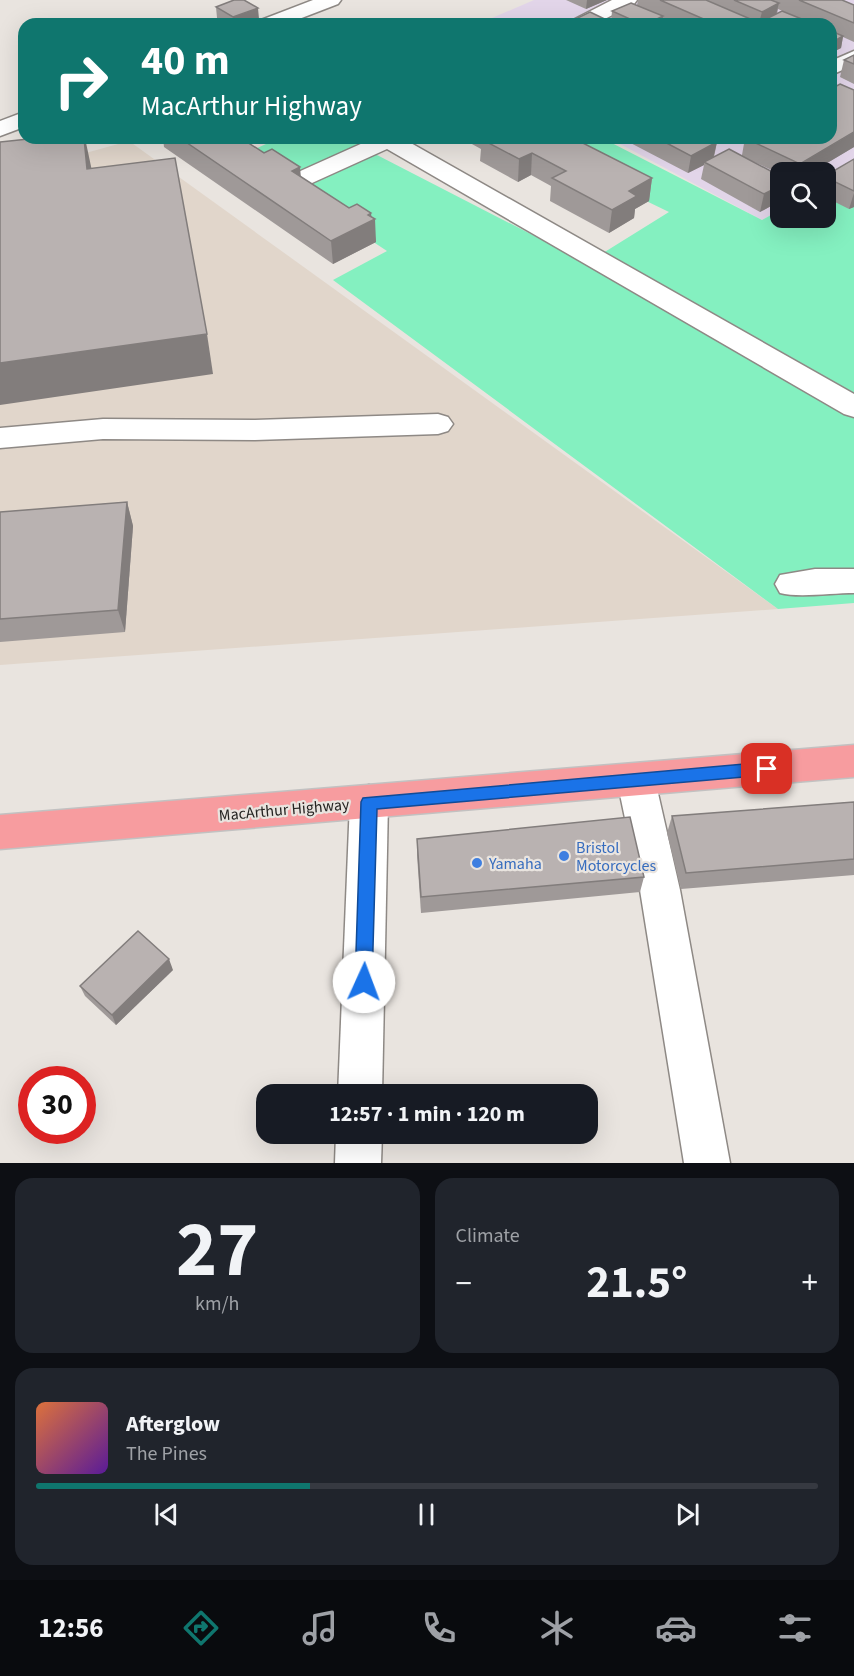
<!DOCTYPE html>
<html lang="en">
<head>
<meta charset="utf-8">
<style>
	:root { --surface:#171b24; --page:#20242c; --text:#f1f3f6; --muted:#9ea1a6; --line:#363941; --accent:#0f766e }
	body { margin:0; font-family:"Source Sans 3",sans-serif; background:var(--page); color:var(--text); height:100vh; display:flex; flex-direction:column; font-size:22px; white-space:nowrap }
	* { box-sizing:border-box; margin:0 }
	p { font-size:20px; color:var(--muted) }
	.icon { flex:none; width:33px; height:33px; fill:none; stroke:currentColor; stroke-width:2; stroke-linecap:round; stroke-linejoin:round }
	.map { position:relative; height:1163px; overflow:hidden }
	.drawer { display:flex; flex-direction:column; gap:15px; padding:15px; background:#0d0f14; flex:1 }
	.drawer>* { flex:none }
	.hud { position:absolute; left:18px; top:18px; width:819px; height:126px; border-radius:18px; box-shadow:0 6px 24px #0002; background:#0f766e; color:#fff; overflow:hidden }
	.fabs { position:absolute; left:770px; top:162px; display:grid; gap:12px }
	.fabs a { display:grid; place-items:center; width:66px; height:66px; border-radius:12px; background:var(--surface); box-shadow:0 6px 24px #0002; font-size:30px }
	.speed { position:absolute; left:18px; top:1066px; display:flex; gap:12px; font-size:30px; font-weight:700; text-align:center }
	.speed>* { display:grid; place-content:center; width:78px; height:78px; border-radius:50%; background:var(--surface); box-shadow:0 6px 24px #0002; line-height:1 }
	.speed .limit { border:9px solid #d22; background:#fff; color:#111 }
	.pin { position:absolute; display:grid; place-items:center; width:51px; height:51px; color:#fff; margin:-26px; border-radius:12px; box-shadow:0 3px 9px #0006 }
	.me { position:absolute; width:66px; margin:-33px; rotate:2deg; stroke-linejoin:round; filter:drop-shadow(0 0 4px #0008) }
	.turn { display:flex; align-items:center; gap:21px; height:126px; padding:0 24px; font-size:27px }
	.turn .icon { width:78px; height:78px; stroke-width:2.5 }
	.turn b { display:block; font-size:42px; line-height:51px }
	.big { font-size:45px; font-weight:700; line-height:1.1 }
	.drawer .tile { flex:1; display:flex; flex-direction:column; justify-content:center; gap:9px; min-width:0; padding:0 21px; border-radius:18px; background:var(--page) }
	.drawer .dial { align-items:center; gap:0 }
	.dial b { font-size:78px; line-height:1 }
	.song { display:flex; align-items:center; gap:18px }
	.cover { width:72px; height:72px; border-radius:9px; background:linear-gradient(135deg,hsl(20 70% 55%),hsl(270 70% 35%)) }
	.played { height:6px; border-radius:3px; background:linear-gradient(90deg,var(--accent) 35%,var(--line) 35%) }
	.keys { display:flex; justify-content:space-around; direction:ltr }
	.heat { display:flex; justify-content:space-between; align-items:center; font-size:33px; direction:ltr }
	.drawer .tiles { flex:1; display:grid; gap:15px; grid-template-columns:1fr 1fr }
	.tile:last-child { grid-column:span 2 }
	.trip { position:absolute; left:256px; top:1084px; width:342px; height:60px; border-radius:18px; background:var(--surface); box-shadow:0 6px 24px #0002; font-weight:700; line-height:60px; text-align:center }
	.menu { display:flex; height:96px; justify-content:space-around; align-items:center; background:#090b0e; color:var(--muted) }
	.menu .icon { width:42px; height:42px }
	.menu .active { color:var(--accent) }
	.menu b { font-size:27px; color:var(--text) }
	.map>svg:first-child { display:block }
	.built { fill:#e1d6cb }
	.education { fill:#e2d5e9 }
	.green { fill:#84f0c0 }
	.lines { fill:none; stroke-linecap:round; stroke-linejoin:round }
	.minor-casing { stroke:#8e8985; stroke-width:3 }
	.highway-casing { stroke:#c2c1c1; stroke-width:3 }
	.minor { fill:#fff; fill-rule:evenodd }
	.highway { fill:#f79c9f; fill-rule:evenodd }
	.wall { fill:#9f9998; fill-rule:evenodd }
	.shaded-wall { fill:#827d7c }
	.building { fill:#b9b2b1; stroke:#827d7c; stroke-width:1.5 }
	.route { fill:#1a73e8; stroke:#114b97; stroke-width:1.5 }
	.shop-dot { fill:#3f7fe0; stroke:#e9e4df; stroke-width:2 }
	.labels { text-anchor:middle; stroke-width:4.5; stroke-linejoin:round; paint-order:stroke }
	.street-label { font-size:16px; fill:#252321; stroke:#e9e4df }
	.shop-label { font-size:16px; fill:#366cbe; stroke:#e9e4df; text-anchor:start }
</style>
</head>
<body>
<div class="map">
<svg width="854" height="1163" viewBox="0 0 854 1163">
	<rect width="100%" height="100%" fill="#e9e4df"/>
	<!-- built -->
	<polygon class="built" points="129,141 778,609 0,665 0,187 64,159"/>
	<!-- education -->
	<polygon class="education" points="534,0 854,0 854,166 825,183 825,172 780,172 780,210 762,220 609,138 831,138 831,24 478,24"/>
	<!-- green -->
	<polygon class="green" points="279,138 344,138 587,263 669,212 516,138 602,138 762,220 780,210 780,218 825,218 825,183 854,166 854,603 778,609 333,280 387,251 242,155"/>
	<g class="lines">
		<defs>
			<g id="minor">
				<polygon points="313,0 341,0 338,4 286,24 258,24 261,20"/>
				<polygon points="612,0 637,0 634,4 595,24 570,24 573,20"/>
				<polygon points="854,51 854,65 831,75 831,61"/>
				<polygon points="24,112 24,127 0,136 0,121"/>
				<polygon points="374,138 402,138 854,394 854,417 844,414 387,149 312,183 304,185 296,183 292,178 296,173"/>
				<polygon points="438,414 448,417 453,424 448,431 438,434 255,440 103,439 0,448 0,428 103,419 255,420"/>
				<path d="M 815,569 L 854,569 L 854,593 C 833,593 798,598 780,593 L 775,584 L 780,575 Z"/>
				<polygon points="636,764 649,769 655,780 680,890 730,1163 684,1163 640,890 617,780 623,769"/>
				<polygon points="369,785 382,790 388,802 382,1095 338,1095 350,802 356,790"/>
				<polygon points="336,1134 382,1134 381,1163 335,1163"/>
			</g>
			<polygon id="highway" points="854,745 854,777 0,849 0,815"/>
		</defs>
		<!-- minor casing -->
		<use href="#minor" class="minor-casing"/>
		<!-- highway casing -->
		<use href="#highway" class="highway-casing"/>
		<!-- minor -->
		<use href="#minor" class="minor"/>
		<!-- highway -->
		<use href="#highway" class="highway"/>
	</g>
	<!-- wall -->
	<g class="wall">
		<polygon points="566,0 607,0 586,9"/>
		<path d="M 638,0 L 842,0 L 854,5 L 854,42 L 843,37 L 841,48 L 831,53 L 831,24 L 763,24 L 764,21 L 760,23 L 762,24 L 674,24 L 662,19 L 662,24 L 565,24 L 611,22 L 612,11 L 637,5 ZM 778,9 L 799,18 L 777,14 Z"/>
		<polygon points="216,7 259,19 246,24 227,24 217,18"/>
		<polygon points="854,55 854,84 840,77 844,60"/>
		<polygon points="163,138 241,138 349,208 372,217 376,242 333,264 164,147"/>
		<polygon points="440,138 573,138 652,178 649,201 635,209 634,218 609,233 550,201 551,186 531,175 518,182 480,161 481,149 461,138 450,144"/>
		<polygon points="621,138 710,138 717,142 714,157 742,155 745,138 854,147 812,172 780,172 780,174 750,160 780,176 780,201 760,212 701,179 704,165 688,173"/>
		<polygon points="854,159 854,207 849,209 825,197 825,176"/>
		<polygon points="127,502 133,526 125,632 0,642 0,512"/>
		<polygon points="854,802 854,875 681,889 667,833 672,816"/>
		<polygon points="417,839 644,877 640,892 421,913 417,855"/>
		<polygon points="173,970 116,1025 85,996 80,986"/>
	</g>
	<!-- shaded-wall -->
	<g class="shaded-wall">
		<polygon points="587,0 607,0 586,9"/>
		<polygon points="779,3 776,15 759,23 762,12"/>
		<polygon points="258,8 259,19 246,24 234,24 233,17"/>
		<polygon points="663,16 662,24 647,24"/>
		<polygon points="843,36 841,48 831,53 831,43"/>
		<polygon points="854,132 854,147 812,172 798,172 800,164"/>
		<polygon points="84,138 85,138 92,171 87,169"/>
		<polygon points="450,138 461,138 450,144"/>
		<polygon points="717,142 713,159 704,162 704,165 688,173 691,156"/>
		<polygon points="532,153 531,175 518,182 519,159"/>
		<polygon points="300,167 302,190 292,171"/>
		<polygon points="652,178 649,201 635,209 634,218 609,233 612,210 629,191"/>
		<polygon points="780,186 780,201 760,212 764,194"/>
		<polygon points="854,193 854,207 849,209"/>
		<polygon points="371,213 372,221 375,219 376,242 333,264 331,241"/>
		<polygon points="207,334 213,374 0,405 0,363"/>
		<polygon points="127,502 133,526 125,632 118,610"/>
		<polygon points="169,959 173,970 116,1025 112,1015"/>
	</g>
	<!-- building -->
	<g class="building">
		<polygon points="234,0 244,0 258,8 233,17 216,7"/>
		<polygon points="660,0 706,0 762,24 715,24"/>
		<polygon points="734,0 771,0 779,3 762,12"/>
		<polygon points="799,0 842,0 854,5 854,23"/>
		<polygon points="631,3 663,16 647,24 641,24 612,11"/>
		<polygon points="782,11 814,24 773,24 764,20"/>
		<polygon points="590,12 615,24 565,24"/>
		<polygon points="831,31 843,36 831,43"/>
		<polygon points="854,55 854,64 844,60"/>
		<polygon points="840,84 854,90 854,132 800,164 745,138 831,138 831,89"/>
		<polygon points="38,138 84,138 87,169 175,158 207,334 0,363 0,142"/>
		<polygon points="180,138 241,138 264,153 272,149 300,167 292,171 349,208 357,204 371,213 368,215 375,219 331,241"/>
		<polygon points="483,138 573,138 652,178 629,191 637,196 612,210 552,178 566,171 532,153 519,159 481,139"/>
		<polygon points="657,138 710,138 717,142 691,156"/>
		<polygon points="729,149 780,176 780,186 764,194 704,162"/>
		<polygon points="854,159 854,191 825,177 825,176"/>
		<polygon points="127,502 118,610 0,619 0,512"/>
		<polygon points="854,802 854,859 686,873 672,816"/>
		<polygon points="630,817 644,877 421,897 417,839"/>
		<polygon points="138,931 169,959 112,1015 80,986"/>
	</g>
	<!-- route -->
	<polygon class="route" points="767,762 772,764 774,769 772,773 767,775 377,809 372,982 370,988 364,991 358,988 355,982 361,802 363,798"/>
	<!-- markers -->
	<g class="shop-dot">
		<circle cx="564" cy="856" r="6"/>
		<circle cx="477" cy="863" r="6"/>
	</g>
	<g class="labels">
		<!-- street labels -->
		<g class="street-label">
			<text transform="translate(284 809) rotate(-5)" y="6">MacArthur Highway</text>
		</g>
		<!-- shop labels -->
		<g class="shop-label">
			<text x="576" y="853">Bristol<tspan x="576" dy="18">Motorcycles</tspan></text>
			<text x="489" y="869">Yamaha</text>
		</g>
	</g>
</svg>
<div class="fabs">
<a><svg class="icon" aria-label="search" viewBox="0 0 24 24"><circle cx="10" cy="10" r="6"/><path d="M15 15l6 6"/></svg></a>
</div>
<div class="speed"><div class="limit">30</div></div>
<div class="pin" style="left:767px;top:769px;background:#d93025"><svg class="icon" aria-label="arrive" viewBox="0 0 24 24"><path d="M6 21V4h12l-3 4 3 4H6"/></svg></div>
<svg class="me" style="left:364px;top:982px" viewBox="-20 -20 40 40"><circle r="19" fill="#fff"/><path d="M0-13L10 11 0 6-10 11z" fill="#1a73e8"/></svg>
<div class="trip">12:57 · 1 min · 120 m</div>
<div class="hud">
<div class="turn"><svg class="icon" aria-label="right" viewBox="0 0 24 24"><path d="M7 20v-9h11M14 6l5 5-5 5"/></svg><div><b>40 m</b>MacArthur Highway</div></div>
</div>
</div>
<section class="drawer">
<div class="tiles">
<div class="tile dial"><b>27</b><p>km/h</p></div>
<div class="tile"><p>Climate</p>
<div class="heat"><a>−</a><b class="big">21.5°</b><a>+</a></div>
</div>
<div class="tile">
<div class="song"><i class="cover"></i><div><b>Afterglow</b><p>The Pines</p></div></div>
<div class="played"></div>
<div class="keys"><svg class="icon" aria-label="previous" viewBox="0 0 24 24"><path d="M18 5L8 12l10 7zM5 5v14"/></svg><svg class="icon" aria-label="pause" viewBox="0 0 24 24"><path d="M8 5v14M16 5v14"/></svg><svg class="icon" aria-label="next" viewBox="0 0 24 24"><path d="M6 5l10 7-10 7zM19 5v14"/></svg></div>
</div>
</div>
</section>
<nav class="menu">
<b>12:56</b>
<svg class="icon active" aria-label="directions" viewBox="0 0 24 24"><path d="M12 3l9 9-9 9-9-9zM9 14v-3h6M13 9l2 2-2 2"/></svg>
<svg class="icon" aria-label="music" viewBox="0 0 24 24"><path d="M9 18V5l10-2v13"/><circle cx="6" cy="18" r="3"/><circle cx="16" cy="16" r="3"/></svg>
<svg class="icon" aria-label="phone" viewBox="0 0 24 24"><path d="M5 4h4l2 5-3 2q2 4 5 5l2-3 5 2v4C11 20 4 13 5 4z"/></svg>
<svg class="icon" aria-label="climate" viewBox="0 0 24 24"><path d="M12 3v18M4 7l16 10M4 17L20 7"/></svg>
<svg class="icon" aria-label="car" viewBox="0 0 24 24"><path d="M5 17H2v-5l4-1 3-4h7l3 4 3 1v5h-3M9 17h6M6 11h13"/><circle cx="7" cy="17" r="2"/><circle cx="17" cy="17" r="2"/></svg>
<svg class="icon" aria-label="filters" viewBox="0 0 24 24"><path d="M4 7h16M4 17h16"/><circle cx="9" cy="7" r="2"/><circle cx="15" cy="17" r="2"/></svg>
</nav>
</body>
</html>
